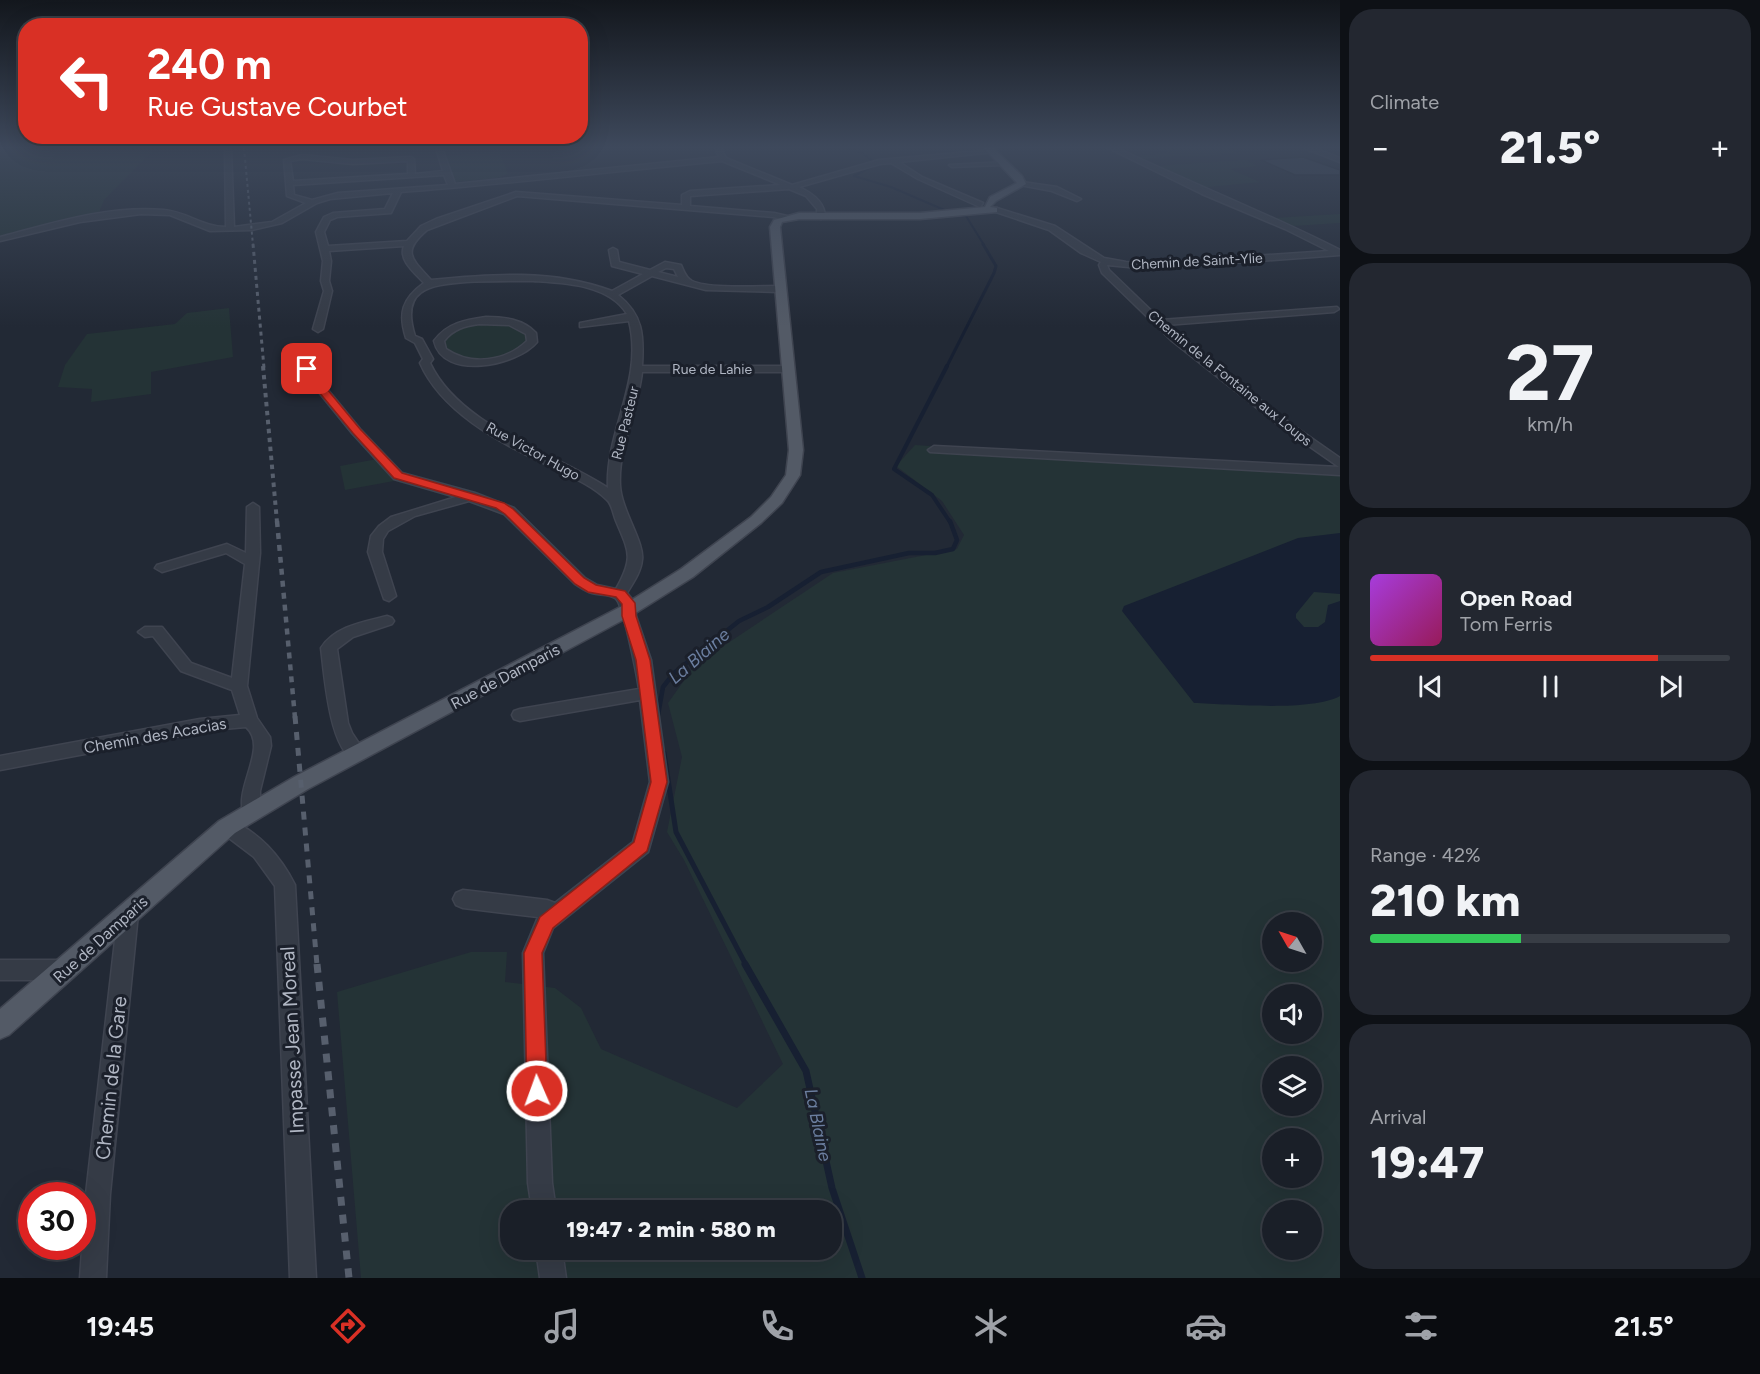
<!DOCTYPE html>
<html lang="en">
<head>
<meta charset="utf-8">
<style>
	:root { --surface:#1a1f28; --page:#232730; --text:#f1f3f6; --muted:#9fa2a8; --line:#383d45; --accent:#d93025 }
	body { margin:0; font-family:Figtree,sans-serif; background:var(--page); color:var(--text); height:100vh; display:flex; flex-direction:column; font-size:22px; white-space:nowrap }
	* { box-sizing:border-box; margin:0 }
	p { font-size:20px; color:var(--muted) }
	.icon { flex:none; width:33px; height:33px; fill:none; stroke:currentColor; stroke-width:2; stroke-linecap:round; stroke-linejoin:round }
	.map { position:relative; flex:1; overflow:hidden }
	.panel { display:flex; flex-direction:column; gap:9px; padding:9px; background:#0e1116; width:420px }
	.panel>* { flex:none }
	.top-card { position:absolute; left:18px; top:18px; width:570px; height:126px; border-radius:24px; box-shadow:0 6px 24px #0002,0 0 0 2px var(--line); background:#d93025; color:#fff; overflow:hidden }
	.needle { width:39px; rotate:309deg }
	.fabs { position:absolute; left:1262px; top:912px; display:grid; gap:12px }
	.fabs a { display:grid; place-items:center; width:60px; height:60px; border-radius:50%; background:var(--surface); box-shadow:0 6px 24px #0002,0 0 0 2px var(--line); font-size:30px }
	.speed { position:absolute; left:18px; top:1182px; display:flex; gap:12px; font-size:30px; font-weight:700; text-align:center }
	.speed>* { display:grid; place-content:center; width:78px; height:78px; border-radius:50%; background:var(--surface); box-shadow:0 6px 24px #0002,0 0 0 2px var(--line); line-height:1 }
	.speed .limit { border:9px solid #d22; background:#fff; color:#111 }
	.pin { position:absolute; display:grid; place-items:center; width:51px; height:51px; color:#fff; margin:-26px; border-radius:12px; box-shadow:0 3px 9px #0006 }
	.me { position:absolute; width:66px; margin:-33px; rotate:358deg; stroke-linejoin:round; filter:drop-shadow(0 0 4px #0008) }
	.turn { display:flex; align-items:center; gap:21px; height:126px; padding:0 30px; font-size:27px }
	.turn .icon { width:78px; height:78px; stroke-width:2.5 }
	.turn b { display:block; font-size:42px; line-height:51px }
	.big { font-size:45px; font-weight:800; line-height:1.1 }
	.panel .card { flex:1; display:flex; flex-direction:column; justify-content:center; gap:9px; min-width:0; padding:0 21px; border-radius:24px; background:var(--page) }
	.panel .dial { align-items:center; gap:0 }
	.dial b { font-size:78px; line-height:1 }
	.song { display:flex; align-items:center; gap:18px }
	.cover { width:72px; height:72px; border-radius:9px; background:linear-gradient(135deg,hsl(280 70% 55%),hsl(330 70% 35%)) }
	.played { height:6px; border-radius:3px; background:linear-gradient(90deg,var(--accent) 80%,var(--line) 80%) }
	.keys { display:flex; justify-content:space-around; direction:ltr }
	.heat { display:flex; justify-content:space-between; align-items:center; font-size:33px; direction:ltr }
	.charge { height:9px; border-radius:4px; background:linear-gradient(90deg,#34c759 42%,var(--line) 0) }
	.trip { position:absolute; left:500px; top:1200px; width:342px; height:60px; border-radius:24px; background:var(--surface); box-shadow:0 6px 24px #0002,0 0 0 2px var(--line); font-weight:800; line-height:60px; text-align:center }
	.tab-bar { display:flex; height:96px; justify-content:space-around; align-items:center; background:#0a0c10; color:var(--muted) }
	.tab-bar .icon { width:42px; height:42px }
	.tab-bar .selected { color:var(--accent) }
	.tab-bar b { font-size:27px; color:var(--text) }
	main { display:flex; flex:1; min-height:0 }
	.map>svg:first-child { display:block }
	.green { fill:#243336; fill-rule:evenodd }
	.water { fill:#172032 }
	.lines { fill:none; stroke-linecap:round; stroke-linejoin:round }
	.stream-far5 { stroke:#172032; stroke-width:2 }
	.stream-far4 { stroke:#172032; stroke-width:3 }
	.stream-far3 { stroke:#172032; stroke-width:4 }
	.stream-far2 { stroke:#172032; stroke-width:4.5 }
	.stream-far1 { stroke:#172032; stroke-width:5 }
	.stream { stroke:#172032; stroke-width:7 }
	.building { fill:#343d4c; stroke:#1d222d; stroke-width:1.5 }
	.minor-casing { stroke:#3f4450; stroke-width:3 }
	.major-casing { stroke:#3f4450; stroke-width:3 }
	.minor { fill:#353b46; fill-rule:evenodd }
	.major { fill:#535a66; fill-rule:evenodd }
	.rail-far5 { stroke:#575f6d; stroke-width:2; stroke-dasharray:3 3; stroke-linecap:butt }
	.rail-far4 { stroke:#575f6d; stroke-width:3; stroke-dasharray:4 4; stroke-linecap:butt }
	.rail-far3 { stroke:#575f6d; stroke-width:4; stroke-dasharray:4.5 4.5; stroke-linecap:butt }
	.rail-far2 { stroke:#575f6d; stroke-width:4.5; stroke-dasharray:6 6; stroke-linecap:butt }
	.rail-far1 { stroke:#575f6d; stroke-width:5; stroke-dasharray:8 8; stroke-linecap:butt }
	.rail { stroke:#575f6d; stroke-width:7; stroke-dasharray:9 9; stroke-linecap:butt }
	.route { fill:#d93025; stroke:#8d1f18; stroke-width:1.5 }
	.labels { text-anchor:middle; stroke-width:6; stroke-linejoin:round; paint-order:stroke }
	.far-street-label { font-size:14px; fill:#b0b6c3; stroke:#1b202b }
	.street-label { font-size:16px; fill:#b0b6c3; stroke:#1b202b }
	.water-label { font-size:18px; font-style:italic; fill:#6b7e9f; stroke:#1b202b }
	.near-street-label { font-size:20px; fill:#b0b6c3; stroke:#1b202b }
</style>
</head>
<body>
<main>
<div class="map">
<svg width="1340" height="1278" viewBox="0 0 1340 1278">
	<rect width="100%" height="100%" fill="#222935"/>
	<!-- green -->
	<g class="green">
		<polygon points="0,148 155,148 104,200 98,215 74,218 0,236"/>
		<path d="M 1146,148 L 1225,148 L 1237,153 C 1204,157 1173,156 1140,159 L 1134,156 L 1176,153 Z"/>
		<polygon points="499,151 508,174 497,178 454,182 445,156"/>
		<polygon points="1245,160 1258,166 1230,169 1260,182 1198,188 1155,166"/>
		<polygon points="1340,214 1340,223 1293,226 1274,218"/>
		<polygon points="229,308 233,357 151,372 151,394 91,402 92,389 58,387 65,365 87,334 175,324 187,313"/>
		<path d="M 504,322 L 522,328 L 529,338 C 527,342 524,347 520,350 C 501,363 459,366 443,346 L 444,338 C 462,323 481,324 504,322 Z"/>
		<path d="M 915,445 L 1340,473 L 1340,1278 L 361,1278 L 337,992 L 471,952 L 507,952 L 505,982 L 555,988 L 581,1008 L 601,1049 L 737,1108 L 783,1064 L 684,860 L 667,832 L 682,757 L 668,703 L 695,665 L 833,573 L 957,549 L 964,535 L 942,501 L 896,466 ZM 1272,922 L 1311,922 L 1311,962 L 1272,962 ZM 1272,994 L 1311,994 L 1311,1034 L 1272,1034 ZM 1272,1066 L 1311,1066 L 1311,1106 L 1272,1106 ZM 1272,1138 L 1311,1138 L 1311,1178 L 1272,1178 ZM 510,1210 L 831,1210 L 831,1250 L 510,1250 ZM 1272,1210 L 1311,1210 L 1311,1250 L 1272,1250 Z"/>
		<polygon points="377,459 394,481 345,490 340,466"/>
	</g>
	<!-- water -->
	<path class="water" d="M 1340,533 L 1340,594 L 1314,592 L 1296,614 L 1296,618 L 1304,627 L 1318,627 L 1325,622 L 1328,605 L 1340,601 L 1340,696 C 1311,712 1229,704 1194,703 L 1122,611 L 1124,606 L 1298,538 Z"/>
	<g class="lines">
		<!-- stream-far5 -->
		<g class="stream-far5">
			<polyline points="846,148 862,153 874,162"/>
			<polyline points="877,164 854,176 891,187 949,212"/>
			<polyline points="961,215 966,216 984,245"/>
		</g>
		<!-- stream-far4 -->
		<polyline class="stream-far4" points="946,368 994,273 996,266 983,244"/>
		<!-- stream-far3 -->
		<polyline class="stream-far3" points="947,366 894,469 932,495 950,522"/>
		<!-- stream-far2 -->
		<polyline class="stream-far2" points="658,715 663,687 674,673 739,621 768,607 821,572 909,553 935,553 953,549 957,540 950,521"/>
		<!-- stream-far1 -->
		<polyline class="stream-far1" points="664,753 676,832 746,965"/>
		<!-- stream -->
		<polyline class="stream" points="745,964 806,1071 832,1188 862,1278"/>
	</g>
	<!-- building -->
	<polygon class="building" points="1303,157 1340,170 1340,175 1295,175 1261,160"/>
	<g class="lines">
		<defs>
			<g id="minor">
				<path d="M 225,148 L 231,148 L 234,227 L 272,222 L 306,203 L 287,196 L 284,160 L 302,155 L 353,160 L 411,157 L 414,159 L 415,174 L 443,171 L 436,148 L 442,148 L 455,184 L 719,157 L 715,148 L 721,148 L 726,158 L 792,185 L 879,160 L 992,150 L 995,152 L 899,162 L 922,177 L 983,203 L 980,207 L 918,179 L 891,163 L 880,164 L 799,187 C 812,193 825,202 825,217 L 821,219 L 817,217 L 817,209 L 806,196 L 789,189 L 690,196 L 690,206 L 774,213 L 787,216 L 787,220 L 773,217 L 517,196 L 427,230 C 401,252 412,259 431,280 C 491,274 554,269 612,291 L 643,274 L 612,266 L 609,250 L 613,248 L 617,250 L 619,262 L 650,270 L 665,262 L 681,265 C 684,271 685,277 692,281 C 708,289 759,286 779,286 L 783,289 L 779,292 L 706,290 L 652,276 L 618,295 C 643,315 644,335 642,366 L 787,366 L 792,369 L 787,372 L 642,372 C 638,410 618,447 620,485 C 621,510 645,543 642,560 C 641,572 633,583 627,593 L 635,603 L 636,616 L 651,660 L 668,782 L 648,852 L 553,928 L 543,953 L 552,1183 L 556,1210 L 532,1210 L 528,1183 L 523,953 L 538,917 L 463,908 L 456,905 L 453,899 L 456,893 L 463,890 L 547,900 L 555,903 L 633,842 L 650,782 L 640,700 L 520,721 L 514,719 L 512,715 L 514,711 L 520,709 L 639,689 C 637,676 623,602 615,598 C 609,594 599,595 592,593 C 586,592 580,587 575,584 L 504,514 L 469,501 L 415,516 L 388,531 L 383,539 L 382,552 L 396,596 L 389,601 L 384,599 L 368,552 L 371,536 L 379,526 L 391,517 L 456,497 L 394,479 L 352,433 L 309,380 L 308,373 L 302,370 L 304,366 L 318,361 L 328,363 L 330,368 L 318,375 L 318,378 L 360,429 L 402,473 L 475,493 L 514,508 L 585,578 L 597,585 L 616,589 C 634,557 629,552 616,521 C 613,514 612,504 607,500 C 590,483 564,474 543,463 C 498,442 441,411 420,363 L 423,359 L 415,343 L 406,338 C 398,313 402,299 424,283 C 415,273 398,260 404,246 L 329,251 L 331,261 L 329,281 L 332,291 L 323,329 L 318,332 L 313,329 L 324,291 L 321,281 L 323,261 L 316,232 L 324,217 L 333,213 L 385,209 L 393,193 L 330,199 L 317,203 L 282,223 L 252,230 L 210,231 L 170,215 L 141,214 L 80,222 L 0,241 L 0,237 C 53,223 109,205 164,210 C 187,212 203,227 226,227 ZM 302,159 L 353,164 L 408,161 L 408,174 L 293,181 L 290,161 ZM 722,161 L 781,185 L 690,191 L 682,195 L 682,205 L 516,192 L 436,219 L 421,226 L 407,241 L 328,246 L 324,232 L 330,220 L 337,217 L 391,213 L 401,192 C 508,184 615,171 722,161 ZM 444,175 L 448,185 L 338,193 L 312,200 L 294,195 L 293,185 ZM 666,268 L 674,269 L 678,277 L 658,272 ZM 533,281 C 563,283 609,284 627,314 L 580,323 L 580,327 L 629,321 C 644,381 605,431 608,488 C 553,452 460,427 430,363 L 433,359 L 422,339 L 415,336 C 400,289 429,285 466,282 C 489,281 511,281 533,281 Z"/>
				<path d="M 1108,148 L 1117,148 C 1191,183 1267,213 1340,250 L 1340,255 L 1150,269 L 1107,265 L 1109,270 L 1161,320 L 1337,307 L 1339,309 L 1334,312 L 1166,325 L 1284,419 L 1340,458 L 1340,475 L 930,452 L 928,450 L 934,446 L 1339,467 L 1276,423 L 1171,340 L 1102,273 L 1099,265 L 1101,262 L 1081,253 L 1049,230 L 990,210 L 997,208 L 1055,226 L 1104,258 L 1126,262 L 1150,263 L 1329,251 L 1285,229 L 1202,194 Z"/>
				<polygon points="1304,148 1314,148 1340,158 1340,162"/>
				<polygon points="1005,162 1003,165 952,167 949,165"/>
				<polygon points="1022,182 1057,187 1081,199 1077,201 1052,191 1020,185"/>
				<path d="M 486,317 C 504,317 523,319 536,333 L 537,342 C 517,366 443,381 434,341 C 447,323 465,320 486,317 ZM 479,324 L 509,325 L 526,334 L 527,341 C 505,362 471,366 446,349 L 444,341 C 453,329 465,326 479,324 Z"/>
				<path d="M 253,503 L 259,507 L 260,553 L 247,686 L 257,718 L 270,737 L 271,746 L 260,791 L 260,812 L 257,817 L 251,819 L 245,817 C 231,790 270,748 246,727 L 212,730 L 0,770 L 0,756 L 200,719 L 240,715 L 232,690 L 181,671 L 153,636 L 145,637 L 138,632 L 145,627 L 162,627 L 191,663 L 232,678 L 245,564 L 226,553 L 162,572 L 155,568 L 157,565 L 227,544 L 246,553 L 247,507 Z"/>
				<path d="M 387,616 L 392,618 L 394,621 L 392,624 L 353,637 L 337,649 L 348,723 L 352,733 L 366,754 L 363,759 C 330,769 324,669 321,648 C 335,626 364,622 387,616 Z"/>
				<path d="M 227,819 C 258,830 281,857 295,885 L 316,1278 L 290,1278 L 275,886 L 254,857 L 221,832 L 218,827 L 221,822 Z"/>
				<polygon points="128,905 135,908 138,914 110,1194 106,1278 80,1278 86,1194 118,914 121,908"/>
				<polygon points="0,960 65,960 72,963 75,970 72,977 65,980 0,980"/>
				<polygon points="536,1250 562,1250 566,1278 540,1278"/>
			</g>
			<polygon id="major" points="984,148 993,148 1022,176 1026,184 996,201 990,207 997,208 997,212 920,219 799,219 782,222 780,227 803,450 800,475 782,503 761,523 693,577 634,614 308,789 235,833 9,1035 0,1039 0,1009 219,821 294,777 622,606 681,569 751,517 771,497 786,475 789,450 770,227 774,220 799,213 920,213 985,207 990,197 1017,183"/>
		</defs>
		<!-- minor casing -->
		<use href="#minor" class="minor-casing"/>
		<!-- major casing -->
		<use href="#major" class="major-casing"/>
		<!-- minor -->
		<use href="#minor" class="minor"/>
		<!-- major -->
		<use href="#major" class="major"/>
		<!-- rail-far5 -->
		<polyline class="rail-far5" points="244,148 253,245"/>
		<!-- rail-far4 -->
		<polyline class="rail-far4" points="253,244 264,368"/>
		<!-- rail-far3 -->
		<polyline class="rail-far3" points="263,366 277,522"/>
		<!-- rail-far2 -->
		<polyline class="rail-far2" points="277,521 295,718"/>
		<!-- rail-far1 -->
		<polyline class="rail-far1" points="295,716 317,965"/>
		<!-- rail -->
		<polyline class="rail" points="317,964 349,1278"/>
	</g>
	<!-- sky -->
	<linearGradient id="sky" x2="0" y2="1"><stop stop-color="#13171d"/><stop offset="0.45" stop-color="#3e495c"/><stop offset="1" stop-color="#3e495c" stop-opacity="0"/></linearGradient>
	<rect width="1340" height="327" fill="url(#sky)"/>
	<!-- route -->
	<polygon class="route" points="303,367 316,370 317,377 360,429 402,473 504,503 513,509 584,578 596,585 625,591 635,603 636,616 650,660 667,782 647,851 553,928 542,953 547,1091 544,1098 537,1101 530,1098 527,1091 524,953 540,917 634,842 651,782 636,660 622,616 622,604 616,597 588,592 575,584 505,514 496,508 394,478 353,433 309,380 308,373 302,369"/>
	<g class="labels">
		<!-- far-street labels -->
		<g class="far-street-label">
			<text transform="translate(1197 261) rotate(-3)" y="5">Chemin de Saint-Ylie</text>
			<text x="712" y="374">Rue de Lahie</text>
			<text transform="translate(1230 378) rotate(39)" y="5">Chemin de la Fontaine aux Loups</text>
			<text transform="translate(625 423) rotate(-76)" y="5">Rue Pasteur</text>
			<text transform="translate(533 451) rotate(29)" y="5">Rue Victor Hugo</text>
		</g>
		<!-- street labels -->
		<g class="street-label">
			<text transform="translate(505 676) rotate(-28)" y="6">Rue de Damparis</text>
			<text transform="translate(155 735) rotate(-10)" y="6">Chemin des Acacias</text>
			<text transform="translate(100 939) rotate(-42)" y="6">Rue de Damparis</text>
		</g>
		<!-- water labels -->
		<g class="water-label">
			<text transform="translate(699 656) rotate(-41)" y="6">La Blaine</text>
			<text transform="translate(818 1125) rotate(78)" y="6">La Blaine</text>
		</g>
		<!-- near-street labels -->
		<g class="near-street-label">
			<text transform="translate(292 1040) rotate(-93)" y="7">Impasse Jean Moreal</text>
			<text transform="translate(111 1078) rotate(-84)" y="7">Chemin de la Gare</text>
		</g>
	</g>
</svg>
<div class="fabs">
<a><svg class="needle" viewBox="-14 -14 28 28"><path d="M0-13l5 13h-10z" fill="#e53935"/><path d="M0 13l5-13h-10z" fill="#9fa2a8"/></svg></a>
<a><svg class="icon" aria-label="sound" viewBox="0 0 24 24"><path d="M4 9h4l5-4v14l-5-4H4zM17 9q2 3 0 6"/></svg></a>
<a><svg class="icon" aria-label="layers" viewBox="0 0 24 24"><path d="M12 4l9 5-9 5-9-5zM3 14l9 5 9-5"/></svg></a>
<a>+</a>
<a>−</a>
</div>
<div class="speed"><div class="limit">30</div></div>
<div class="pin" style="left:307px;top:369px;background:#d93025"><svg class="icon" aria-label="arrive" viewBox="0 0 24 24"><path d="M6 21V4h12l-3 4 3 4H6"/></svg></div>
<svg class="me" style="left:537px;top:1091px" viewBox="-20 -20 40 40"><circle r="17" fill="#d93025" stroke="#fff" stroke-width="3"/><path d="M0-11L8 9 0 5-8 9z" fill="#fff"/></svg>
<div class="trip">19:47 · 2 min · 580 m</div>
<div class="top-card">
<div class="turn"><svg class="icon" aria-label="left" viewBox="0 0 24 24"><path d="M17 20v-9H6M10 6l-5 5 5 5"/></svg><div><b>240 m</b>Rue Gustave Courbet</div></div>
</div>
</div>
<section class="panel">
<div class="card"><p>Climate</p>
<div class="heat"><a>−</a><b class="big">21.5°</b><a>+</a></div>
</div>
<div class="card dial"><b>27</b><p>km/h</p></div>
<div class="card">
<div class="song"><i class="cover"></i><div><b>Open Road</b><p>Tom Ferris</p></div></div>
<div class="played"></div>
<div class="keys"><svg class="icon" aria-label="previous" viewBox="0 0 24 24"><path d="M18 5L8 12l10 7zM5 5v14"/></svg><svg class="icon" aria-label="pause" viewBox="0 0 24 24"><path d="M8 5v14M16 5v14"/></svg><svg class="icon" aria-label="next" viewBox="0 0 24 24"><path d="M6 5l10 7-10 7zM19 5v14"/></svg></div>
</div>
<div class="card"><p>Range · 42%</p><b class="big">210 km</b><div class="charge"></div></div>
<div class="card"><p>Arrival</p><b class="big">19:47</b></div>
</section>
</main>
<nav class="tab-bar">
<b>19:45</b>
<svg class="icon selected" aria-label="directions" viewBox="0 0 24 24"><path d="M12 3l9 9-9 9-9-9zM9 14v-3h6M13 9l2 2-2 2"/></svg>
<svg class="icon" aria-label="music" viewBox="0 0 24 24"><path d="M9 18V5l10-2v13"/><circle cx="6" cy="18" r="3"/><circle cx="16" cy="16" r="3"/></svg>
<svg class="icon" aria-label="phone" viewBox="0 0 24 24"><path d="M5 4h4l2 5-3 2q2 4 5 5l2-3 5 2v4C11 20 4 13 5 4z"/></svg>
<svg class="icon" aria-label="climate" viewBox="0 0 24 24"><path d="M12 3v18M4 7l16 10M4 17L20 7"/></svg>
<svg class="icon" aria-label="car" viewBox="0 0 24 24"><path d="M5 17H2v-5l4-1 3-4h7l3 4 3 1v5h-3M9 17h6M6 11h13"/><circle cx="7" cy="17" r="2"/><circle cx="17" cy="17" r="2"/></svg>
<svg class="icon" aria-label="filters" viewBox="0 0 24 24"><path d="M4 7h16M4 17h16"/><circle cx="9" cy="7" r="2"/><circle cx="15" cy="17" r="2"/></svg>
<b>21.5°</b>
</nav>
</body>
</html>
